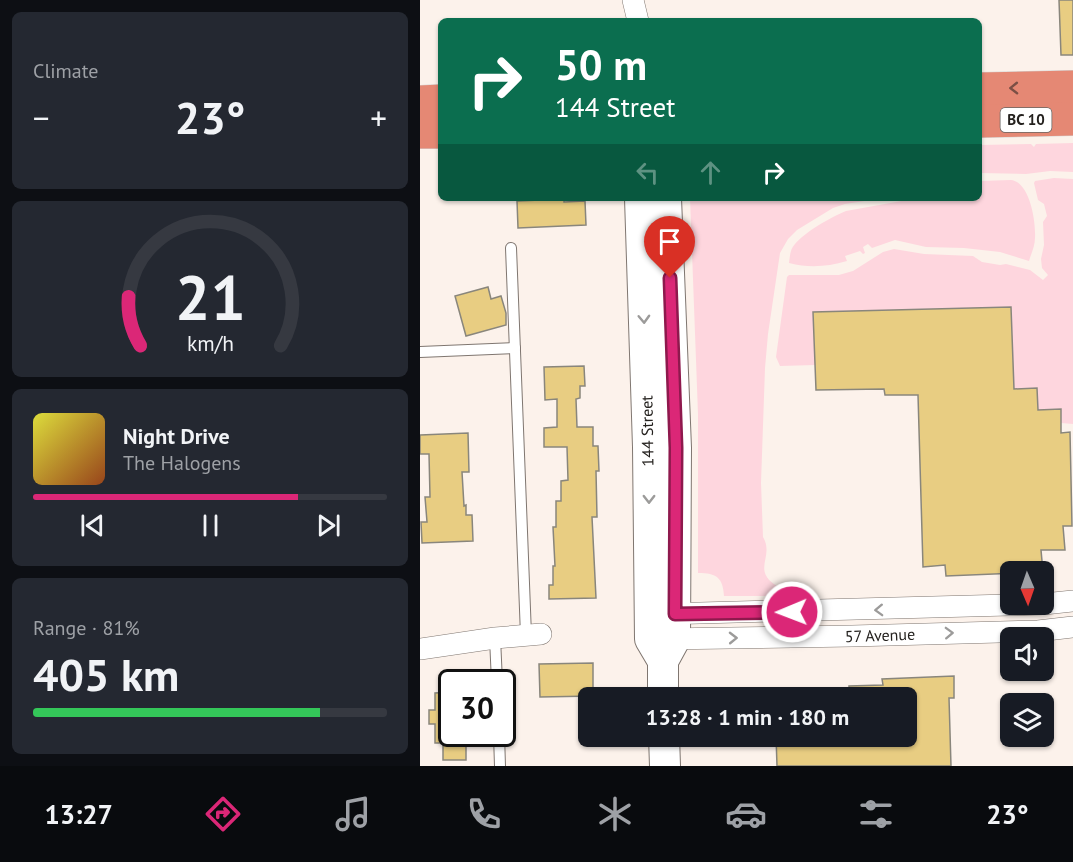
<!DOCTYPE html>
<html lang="en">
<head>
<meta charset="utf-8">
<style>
	:root { --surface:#171b24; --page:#242831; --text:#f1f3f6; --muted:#9ea1a6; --line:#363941; --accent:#db2777 }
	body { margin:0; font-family:"PT Sans",sans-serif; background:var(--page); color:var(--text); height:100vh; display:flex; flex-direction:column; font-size:22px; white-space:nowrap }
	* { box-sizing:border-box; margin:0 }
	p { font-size:20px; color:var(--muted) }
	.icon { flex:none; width:33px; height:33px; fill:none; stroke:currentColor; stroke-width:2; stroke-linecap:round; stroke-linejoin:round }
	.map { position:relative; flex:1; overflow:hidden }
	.side { display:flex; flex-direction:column; gap:12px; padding:12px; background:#0d0f14; width:420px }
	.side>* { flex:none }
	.banner { position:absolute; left:18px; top:18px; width:544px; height:183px; border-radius:9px; box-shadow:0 2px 4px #0004; background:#0b6e4f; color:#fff; overflow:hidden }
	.needle { width:39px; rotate:178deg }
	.buttons { position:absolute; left:580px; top:561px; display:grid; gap:12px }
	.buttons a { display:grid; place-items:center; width:54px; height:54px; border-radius:9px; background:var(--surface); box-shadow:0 2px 4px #0004; font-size:30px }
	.speed { position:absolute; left:18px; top:669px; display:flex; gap:12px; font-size:30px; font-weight:700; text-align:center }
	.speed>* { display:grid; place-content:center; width:78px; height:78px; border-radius:50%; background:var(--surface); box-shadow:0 2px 4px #0004; line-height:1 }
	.speed .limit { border:3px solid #111; border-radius:9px; background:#fff; color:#111 }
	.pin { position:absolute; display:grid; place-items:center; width:51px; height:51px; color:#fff; margin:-62px -26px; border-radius:50% 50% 50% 0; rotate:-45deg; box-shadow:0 0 6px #0007 }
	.pin .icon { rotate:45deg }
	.me { position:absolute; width:66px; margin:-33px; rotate:269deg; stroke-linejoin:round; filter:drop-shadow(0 0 4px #0008) }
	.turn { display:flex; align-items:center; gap:21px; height:126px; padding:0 18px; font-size:27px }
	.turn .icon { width:78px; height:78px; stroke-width:2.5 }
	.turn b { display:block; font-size:42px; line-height:51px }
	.lanes { display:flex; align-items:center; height:57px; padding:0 18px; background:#0003; justify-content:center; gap:30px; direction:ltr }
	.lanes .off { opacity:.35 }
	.big { font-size:45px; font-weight:700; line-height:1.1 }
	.side .widget { flex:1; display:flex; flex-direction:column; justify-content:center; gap:9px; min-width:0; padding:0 21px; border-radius:9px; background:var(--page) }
	.side .dial { align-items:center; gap:0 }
	.dial svg { height:156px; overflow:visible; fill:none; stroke:var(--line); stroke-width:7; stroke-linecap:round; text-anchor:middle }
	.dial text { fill:var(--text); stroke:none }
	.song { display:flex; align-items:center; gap:18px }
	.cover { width:72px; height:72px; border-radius:9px; background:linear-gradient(135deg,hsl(60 70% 55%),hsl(20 70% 35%)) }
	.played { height:6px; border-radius:3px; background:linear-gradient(90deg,var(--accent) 75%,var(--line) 75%) }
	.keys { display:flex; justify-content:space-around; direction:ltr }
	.heat { display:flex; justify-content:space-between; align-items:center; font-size:33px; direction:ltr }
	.charge { height:9px; border-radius:4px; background:linear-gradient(90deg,#34c759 81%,var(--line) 0) }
	.trip { position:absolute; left:158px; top:687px; width:339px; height:60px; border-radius:9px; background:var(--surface); box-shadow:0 2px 4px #0004; font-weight:700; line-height:60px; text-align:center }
	.tabs { display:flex; height:96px; justify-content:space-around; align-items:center; background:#090b0e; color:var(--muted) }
	.tabs .icon { width:42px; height:42px }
	.tabs .current { color:var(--accent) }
	.tabs b { font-size:27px; color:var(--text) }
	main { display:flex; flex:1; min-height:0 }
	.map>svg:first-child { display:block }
	.green { fill:#fed6de }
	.building { fill:#e8cd82; stroke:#89867c; stroke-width:1.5 }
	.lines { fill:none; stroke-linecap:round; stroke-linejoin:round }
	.lane-casing { stroke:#7f7670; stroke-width:12 }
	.street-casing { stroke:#7f7670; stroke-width:22 }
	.secondary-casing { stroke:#7f7670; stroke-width:32 }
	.highway-casing { stroke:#d3d3d2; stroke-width:34 }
	.lane { stroke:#fff; stroke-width:10 }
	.street { stroke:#fff; stroke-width:21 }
	.secondary { stroke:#fff; stroke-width:30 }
	.highway { stroke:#e58874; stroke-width:33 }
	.oneway { stroke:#7b4f45 }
	.oneway2 { stroke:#9c9b9a }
	.route-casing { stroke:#8e194d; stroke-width:15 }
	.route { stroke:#db2777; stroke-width:10 }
	.labels { text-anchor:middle; stroke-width:4.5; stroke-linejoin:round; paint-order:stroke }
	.shield { fill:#fff; stroke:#666462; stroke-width:1.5 }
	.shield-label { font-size:15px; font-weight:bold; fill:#24211e }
	.street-label { font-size:16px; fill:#24211e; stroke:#fff }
</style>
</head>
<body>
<main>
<section class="side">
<div class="widget"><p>Climate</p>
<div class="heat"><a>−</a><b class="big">23°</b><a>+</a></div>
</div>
<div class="widget dial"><svg viewBox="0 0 100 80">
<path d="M14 69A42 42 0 1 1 86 69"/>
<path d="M14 69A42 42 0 0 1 8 44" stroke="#db2777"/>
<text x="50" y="56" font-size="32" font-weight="700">21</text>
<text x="50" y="72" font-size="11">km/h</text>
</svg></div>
<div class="widget">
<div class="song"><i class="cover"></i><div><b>Night Drive</b><p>The Halogens</p></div></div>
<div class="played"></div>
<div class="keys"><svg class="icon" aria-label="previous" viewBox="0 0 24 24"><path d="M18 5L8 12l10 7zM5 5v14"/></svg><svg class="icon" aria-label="pause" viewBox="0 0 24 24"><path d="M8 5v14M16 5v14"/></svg><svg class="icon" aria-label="next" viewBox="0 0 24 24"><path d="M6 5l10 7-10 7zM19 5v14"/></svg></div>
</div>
<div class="widget"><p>Range · 81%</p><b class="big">405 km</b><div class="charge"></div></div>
</section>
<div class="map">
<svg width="653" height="766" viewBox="0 0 653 766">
	<rect width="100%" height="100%" fill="#fcf2eb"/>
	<!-- green -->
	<g class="green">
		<polygon points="653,143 653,172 630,171 606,174 560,173 560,145 611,144 614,147 616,144"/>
		<polygon points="634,178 653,179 653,424 641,423 618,410 617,388 594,389 591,307 393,312 395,365 360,366 356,357 367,277 369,275 419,275 433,271 463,252 474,249 504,254 553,256 562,262 580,265 586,264 610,270 623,280 628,275 622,268 621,259 624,245 623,222 627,216 624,204 618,200 614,183 615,181"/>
		<path d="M 591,180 C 610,182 616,222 615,238 C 615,246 611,254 609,261 L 580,252 L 544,248 L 506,247 L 475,240 L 452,248 L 448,244 L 443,247 L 445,253 L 443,254 L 440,251 L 425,256 L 427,261 C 406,267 389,268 369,263 C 370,256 370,249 375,244 C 385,232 411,217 426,211 L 498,198 L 560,198 L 560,181 Z"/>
		<path d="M 270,198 L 464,198 L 425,204 L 413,208 L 377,230 L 368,239 L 360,253 L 348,334 L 345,368 L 341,483 L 343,537 C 356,559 326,572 366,591 L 367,596 L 304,596 C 303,578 297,573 278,573 L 278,414 Z"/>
	</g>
	<!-- building -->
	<g class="building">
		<polygon points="639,0 653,0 653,55 641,55"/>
		<polygon points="144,199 144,202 165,201 166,225 98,228 97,201"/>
		<polygon points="68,287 71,299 81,296 86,313 86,325 46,336 35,296"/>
		<polygon points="591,307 594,389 617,388 618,410 641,409 641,433 650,432 652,526 643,526 645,550 621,550 623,572 526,576 525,565 503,567 498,395 465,395 464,389 396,390 393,312"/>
		<polygon points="164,366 165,386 160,386 160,398 156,399 157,427 173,427 173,446 178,446 179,471 176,471 177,517 172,517 176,598 129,599 129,585 133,585 133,566 135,566 133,527 136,527 136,501 141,501 141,481 148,480 147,447 124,447 124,428 137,427 137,399 125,400 124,367"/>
		<polygon points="48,433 49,472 42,472 44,506 46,505 46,515 52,515 53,541 2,543 1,522 7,522 5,497 10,497 9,454 0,454 0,435"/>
		<polygon points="173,663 173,696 120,697 119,664"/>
		<polygon points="534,676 534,698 529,698 531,766 357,766 356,736 486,736 486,698 429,698 429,686 463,685 462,679"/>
		<polygon points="32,692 32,734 46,734 46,760 23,760 23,743 15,743 15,724 9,724 9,710 15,710 15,693"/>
	</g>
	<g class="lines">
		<defs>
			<g id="lane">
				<polyline points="91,248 106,635"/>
				<polyline points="0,352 95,348"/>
				<polyline points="75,638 77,682"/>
				<polyline points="79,734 80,766"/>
			</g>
			<g id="street">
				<polyline points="213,0 218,21"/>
				<polyline points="624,604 653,601"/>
				<polyline points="243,614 623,604"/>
				<polyline points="243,639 432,636 618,631 653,627"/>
				<polyline points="0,649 75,638 121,634"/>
			</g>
			<g id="secondary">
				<polyline points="220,198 228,447 230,639 243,661 243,698"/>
				<polyline points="243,661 255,639 256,448 246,198"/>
				<polyline points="244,736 245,766"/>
			</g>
			<g id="highway">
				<polyline points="560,89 653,87"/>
				<polyline points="0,102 21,101"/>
				<polyline points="560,121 653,119"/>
				<polyline points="0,132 21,132"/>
			</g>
		</defs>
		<!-- lane casing -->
		<use href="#lane" class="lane-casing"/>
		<!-- street casing -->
		<use href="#street" class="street-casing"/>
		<!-- secondary casing -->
		<use href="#secondary" class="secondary-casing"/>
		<!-- highway casing -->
		<use href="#highway" class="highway-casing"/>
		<!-- lane -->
		<use href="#lane" class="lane"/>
		<!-- street -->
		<use href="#street" class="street"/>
		<!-- secondary -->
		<use href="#secondary" class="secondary"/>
		<!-- highway -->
		<use href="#highway" class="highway"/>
	</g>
	<!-- one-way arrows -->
	<defs><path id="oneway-chevron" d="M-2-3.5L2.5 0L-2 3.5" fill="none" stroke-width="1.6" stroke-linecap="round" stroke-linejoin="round" transform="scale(1.5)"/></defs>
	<use class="oneway" href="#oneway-chevron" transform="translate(594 88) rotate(179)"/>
	<g class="oneway2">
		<use href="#oneway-chevron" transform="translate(224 319) rotate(88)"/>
		<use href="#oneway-chevron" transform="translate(229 499) rotate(90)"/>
		<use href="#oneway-chevron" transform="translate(459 610) rotate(178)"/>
		<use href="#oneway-chevron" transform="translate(529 633) rotate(-2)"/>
		<use href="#oneway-chevron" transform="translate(313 638) rotate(-1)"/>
	</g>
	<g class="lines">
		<defs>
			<polyline id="route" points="250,278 256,448 255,614 372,612"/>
		</defs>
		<!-- route casing -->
		<use href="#route" class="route-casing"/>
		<!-- route -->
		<use href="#route" class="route"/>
	</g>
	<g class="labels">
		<!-- shield labels -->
		<rect class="shield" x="580.5" y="108" width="51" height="24" rx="4.5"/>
		<g class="shield-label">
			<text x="606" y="125">BC 10</text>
		</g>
		<!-- street labels -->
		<g class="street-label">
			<text transform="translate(227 431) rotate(-91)" y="6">144 Street</text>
			<text transform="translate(460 635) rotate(-2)" y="6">57 Avenue</text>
		</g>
	</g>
</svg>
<div class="buttons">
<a><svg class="needle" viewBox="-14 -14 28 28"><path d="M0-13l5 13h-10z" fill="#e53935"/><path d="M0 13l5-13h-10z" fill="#9ea1a6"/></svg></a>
<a><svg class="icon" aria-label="sound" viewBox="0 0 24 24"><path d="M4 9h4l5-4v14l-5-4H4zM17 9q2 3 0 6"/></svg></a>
<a><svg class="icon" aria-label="layers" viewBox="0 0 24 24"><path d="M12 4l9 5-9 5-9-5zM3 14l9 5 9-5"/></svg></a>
</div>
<div class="speed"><div class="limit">30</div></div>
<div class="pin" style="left:250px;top:278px;background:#d93025"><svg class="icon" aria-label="arrive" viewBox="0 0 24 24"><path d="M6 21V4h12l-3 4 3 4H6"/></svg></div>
<svg class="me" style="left:372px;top:612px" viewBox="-20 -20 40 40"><circle r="17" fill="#db2777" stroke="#fff" stroke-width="3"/><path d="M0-11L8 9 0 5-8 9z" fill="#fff"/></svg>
<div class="trip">13:28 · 1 min · 180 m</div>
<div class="banner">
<div class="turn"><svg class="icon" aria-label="right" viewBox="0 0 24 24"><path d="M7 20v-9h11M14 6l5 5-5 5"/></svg><div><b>50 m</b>144 Street</div></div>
<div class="lanes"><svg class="icon off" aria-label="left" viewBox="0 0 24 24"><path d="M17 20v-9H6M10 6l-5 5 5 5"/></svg><svg class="icon off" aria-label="ahead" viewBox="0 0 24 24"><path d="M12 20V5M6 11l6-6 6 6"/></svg><svg class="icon" aria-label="right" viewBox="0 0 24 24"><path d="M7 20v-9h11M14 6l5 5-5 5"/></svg></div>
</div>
</div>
</main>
<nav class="tabs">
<b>13:27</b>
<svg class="icon current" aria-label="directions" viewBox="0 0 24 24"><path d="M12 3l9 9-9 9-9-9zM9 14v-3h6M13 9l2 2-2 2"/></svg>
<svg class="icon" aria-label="music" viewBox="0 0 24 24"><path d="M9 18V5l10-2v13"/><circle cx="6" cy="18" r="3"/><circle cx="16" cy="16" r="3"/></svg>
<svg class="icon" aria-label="phone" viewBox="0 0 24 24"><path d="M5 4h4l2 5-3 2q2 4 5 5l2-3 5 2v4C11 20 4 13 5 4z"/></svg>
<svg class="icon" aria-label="climate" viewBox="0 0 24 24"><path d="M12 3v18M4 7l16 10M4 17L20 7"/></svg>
<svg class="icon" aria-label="car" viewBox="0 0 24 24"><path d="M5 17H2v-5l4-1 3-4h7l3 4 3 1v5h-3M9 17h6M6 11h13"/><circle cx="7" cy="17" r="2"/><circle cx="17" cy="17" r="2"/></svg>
<svg class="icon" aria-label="filters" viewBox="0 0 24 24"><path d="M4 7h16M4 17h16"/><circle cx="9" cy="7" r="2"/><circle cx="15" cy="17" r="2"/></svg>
<b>23°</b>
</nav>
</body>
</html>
